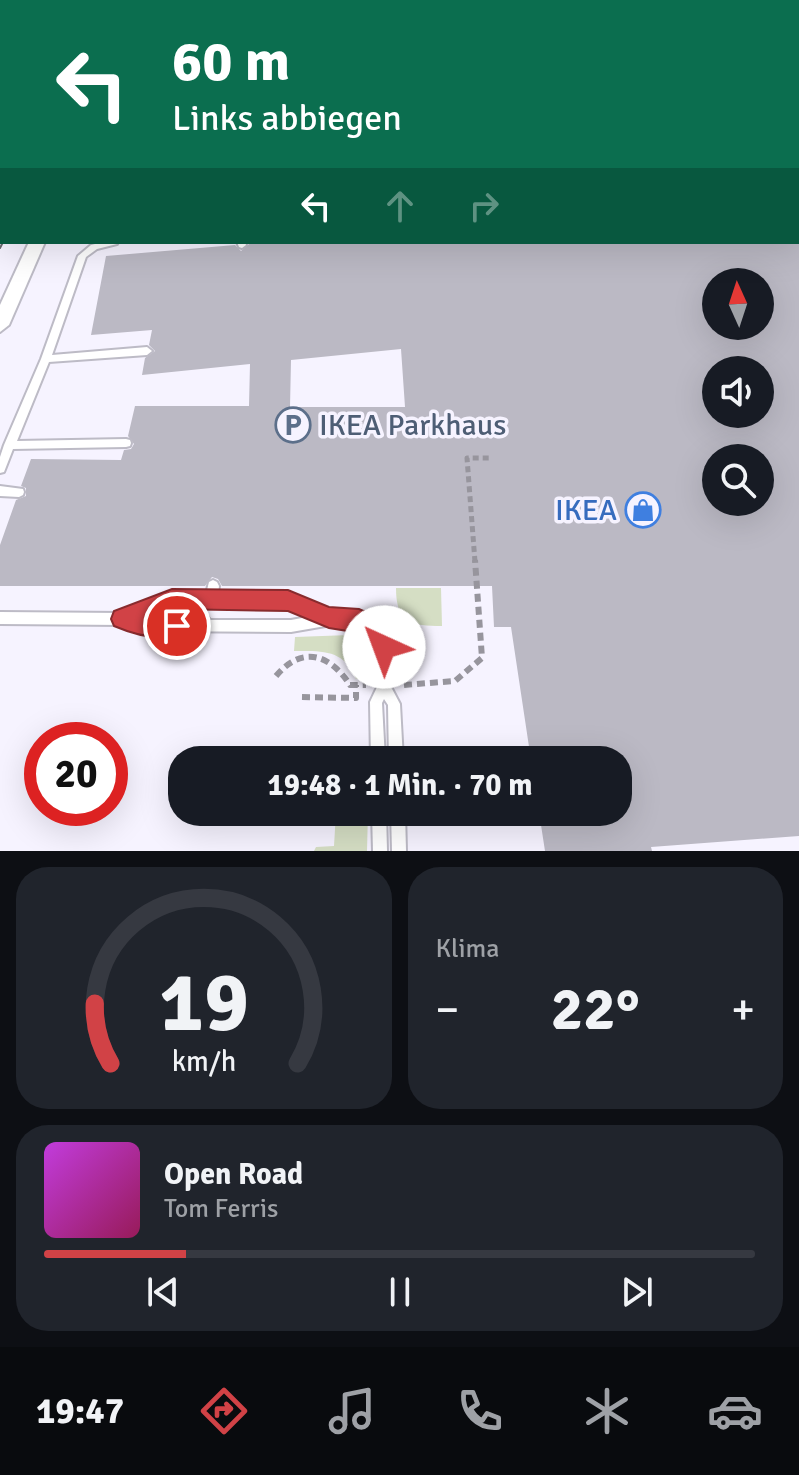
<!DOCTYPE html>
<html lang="de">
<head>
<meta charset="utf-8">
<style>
	:root { --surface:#171b24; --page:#20242c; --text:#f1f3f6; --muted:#9ea1a6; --line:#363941; --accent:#d14246 }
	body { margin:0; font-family:Signika,sans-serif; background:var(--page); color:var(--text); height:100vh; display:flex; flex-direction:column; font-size:30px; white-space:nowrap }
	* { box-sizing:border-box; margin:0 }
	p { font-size:26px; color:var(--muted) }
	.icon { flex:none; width:44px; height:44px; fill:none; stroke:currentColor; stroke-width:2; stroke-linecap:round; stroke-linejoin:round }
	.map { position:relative; height:851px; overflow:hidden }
	.drawer { display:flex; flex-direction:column; gap:16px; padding:16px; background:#0d0f14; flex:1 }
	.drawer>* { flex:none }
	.guide { position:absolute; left:0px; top:0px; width:800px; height:244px; box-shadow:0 8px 32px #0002; background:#0b6e4f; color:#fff; overflow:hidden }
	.needle { width:52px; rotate:357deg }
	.tools { position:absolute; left:702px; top:268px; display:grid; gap:16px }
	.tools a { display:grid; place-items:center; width:72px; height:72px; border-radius:50%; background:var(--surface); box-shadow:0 8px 32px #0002; font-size:40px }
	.speed { position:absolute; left:24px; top:722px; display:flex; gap:16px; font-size:40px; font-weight:700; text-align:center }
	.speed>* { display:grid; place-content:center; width:104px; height:104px; border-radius:50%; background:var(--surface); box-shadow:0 8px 32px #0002; line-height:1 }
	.speed .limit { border:12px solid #d22; background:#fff; color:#111 }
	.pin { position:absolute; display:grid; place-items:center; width:68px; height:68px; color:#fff; margin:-34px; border:4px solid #fff; border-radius:50%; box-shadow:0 2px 8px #0007 }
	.me { position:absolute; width:88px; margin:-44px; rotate:317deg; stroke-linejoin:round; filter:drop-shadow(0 0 6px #0008) }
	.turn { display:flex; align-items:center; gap:28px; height:168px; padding:0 40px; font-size:36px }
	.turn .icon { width:104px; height:104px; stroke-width:2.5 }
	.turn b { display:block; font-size:56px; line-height:68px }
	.lanes { display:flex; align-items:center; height:76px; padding:0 40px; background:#0003; justify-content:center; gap:40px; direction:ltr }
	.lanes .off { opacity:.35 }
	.big { font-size:60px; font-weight:700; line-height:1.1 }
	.drawer .widget { flex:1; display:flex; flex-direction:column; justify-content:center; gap:12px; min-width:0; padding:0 28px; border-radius:32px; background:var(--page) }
	.drawer .dial { align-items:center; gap:0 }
	.dial svg { height:208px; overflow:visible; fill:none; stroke:var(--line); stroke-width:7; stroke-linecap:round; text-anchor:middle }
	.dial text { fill:var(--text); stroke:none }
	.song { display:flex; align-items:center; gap:24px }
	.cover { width:96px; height:96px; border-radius:12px; background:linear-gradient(135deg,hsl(290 70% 55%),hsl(330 70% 35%)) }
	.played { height:8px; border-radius:4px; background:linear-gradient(90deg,var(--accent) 20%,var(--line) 20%) }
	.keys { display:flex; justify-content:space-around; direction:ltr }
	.heat { display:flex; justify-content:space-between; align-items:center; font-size:44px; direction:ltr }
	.drawer .tiles { flex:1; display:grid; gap:16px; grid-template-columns:1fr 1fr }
	.widget:last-child { grid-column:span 2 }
	.trip { position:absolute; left:168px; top:746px; width:464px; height:80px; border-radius:32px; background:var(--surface); box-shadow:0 8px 32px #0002; font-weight:700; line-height:80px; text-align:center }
	.menu { display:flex; height:128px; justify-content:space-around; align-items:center; background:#090b0e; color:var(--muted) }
	.menu .icon { width:56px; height:56px }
	.menu .on { color:var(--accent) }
	.menu b { font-size:36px; color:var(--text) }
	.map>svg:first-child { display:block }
	.green { fill:#d5dec4 }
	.building { fill:#bbb9c4; fill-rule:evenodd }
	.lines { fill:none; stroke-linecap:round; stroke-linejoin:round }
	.lane-casing { stroke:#bdbbc6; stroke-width:4 }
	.street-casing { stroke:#bdbbc6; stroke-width:4 }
	.primary-casing { stroke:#d5d4d5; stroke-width:4 }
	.path-far2 { stroke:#97959d; stroke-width:3; stroke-dasharray:4 3; stroke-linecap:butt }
	.path-far1 { stroke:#97959d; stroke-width:5; stroke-dasharray:6 4; stroke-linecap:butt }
	.path { stroke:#97959d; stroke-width:6; stroke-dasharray:8 5; stroke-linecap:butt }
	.lane { fill:#fff; fill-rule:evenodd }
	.street { fill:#fff; fill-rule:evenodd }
	.primary { fill:#cda4e4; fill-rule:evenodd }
	.tram { stroke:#6a686e; stroke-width:2 }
	.route { fill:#d14246; stroke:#882b2e; stroke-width:2 }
	.labels { text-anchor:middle; stroke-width:7; stroke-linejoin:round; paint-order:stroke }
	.service-label { font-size:30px; fill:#4e5e75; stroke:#f6f3ff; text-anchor:start }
	.shop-label { font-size:30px; fill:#366cbe; stroke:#f6f3ff; text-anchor:end }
</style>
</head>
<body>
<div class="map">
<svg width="799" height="851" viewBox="0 0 799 851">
	<rect width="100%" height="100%" fill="#f6f3ff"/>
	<!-- green -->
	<g class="green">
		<path d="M 396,588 L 441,588 L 442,626 C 411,626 396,623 396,588 Z"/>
		<path d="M 350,635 C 368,644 366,660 367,678 L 356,679 C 344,649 322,651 294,651 L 295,637 Z"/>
		<polygon points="336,812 368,812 367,851 314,851 316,847 334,846"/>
	</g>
	<!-- building -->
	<path class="building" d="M 273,242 L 799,242 L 799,836 L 651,847 L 652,851 L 545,851 L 539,812 L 618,812 L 618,760 L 531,760 L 511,627 L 494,627 L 492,586 L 222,586 L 218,579 L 212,577 L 205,586 L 0,586 L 0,545 L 16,500 L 26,496 L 26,488 L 21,486 L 31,459 L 121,460 L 124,450 L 131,449 L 134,444 L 128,436 L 135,406 L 249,406 L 250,364 L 142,375 L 145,358 L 155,351 L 149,345 L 152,330 L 91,335 L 106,256 L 235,245 L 241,251 L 249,244 ZM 716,282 L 760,282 L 760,326 L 716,326 ZM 401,349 L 405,407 L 290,407 L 291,360 ZM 716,370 L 760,370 L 760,414 L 716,414 ZM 716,458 L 760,458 L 760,502 L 716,502 Z"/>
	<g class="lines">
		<defs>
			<g id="lane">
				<polygon points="205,0 221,0 226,2 210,2"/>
				<polygon points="245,0 252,0 250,2 243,2"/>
				<polygon points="447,0 453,0 452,2 446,2"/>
				<polygon points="694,0 700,0 699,2 693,2"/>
				<polygon points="754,0 760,0 761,2 755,2"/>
				<rect x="798" y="67" width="1" height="6"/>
				<rect x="0" y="79" width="2" height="4"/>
				<rect x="0" y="93" width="2" height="4"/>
				<polygon points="798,126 799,126 798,132"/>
				<polygon points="103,242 118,242 117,244 97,249 86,257 52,355 147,347 152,351 147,355 49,362 17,441 126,439 130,440 131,443 130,446 126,447 13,449 4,472 0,473 0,457 4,445 41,359 78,256 91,245"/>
				<polygon points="237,242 245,242 246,245 242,248 239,247"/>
				<polygon points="0,486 23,489 24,492 23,495 19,497 0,496"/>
				<path d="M 213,580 L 217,582 L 219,586 L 218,594 L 288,595 L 333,613 L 343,611 L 378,623 L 390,647 L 390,685 L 400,704 L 403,760 L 389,760 L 388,705 L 384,699 L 382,703 L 385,760 L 371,760 L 370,702 L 378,685 L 378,648 L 370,632 L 343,623 L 291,632 L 146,631 L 122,625 L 0,624 L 0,612 L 122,613 L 172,593 L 206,594 L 209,582 ZM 171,605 L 196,619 L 146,619 L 140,618 ZM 195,605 L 288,607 L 313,616 L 291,620 L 210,620 L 202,609 Z"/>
				<polygon points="372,812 386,812 387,851 373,851"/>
				<polygon points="391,812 405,812 406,851 392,851"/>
			</g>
			<g id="street">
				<polygon points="130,0 142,0 129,2"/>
				<polygon points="777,0 789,0 790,2 778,2"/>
				<polygon points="798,18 799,19 799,28 798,27"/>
				<polygon points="29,242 45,242 9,325 0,332 0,305"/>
			</g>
			<g id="primary">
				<polygon points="62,0 81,0 61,2"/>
				<polygon points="2,125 2,142 0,143 0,126"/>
				<polygon points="2,176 2,195 0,196 0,177"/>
			</g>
		</defs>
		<!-- lane casing -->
		<use href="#lane" class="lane-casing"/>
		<!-- street casing -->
		<use href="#street" class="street-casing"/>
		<!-- primary casing -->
		<use href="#primary" class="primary-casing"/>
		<!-- path-far2 -->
		<polyline class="path-far2" points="282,0 301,0"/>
		<!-- path-far1 -->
		<polyline class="path-far1" points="475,562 467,458 489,458"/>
		<!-- path -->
		<g class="path">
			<path d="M 276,676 C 302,645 330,654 350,685 L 366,685"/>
			<polyline points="404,685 455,681 482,658 475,560"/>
			<polyline points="302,697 356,698 356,685"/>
		</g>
		<!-- lane -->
		<use href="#lane" class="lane"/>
		<!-- street -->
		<use href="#street" class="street"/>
		<!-- primary -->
		<use href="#primary" class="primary"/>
		<!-- tram -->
		<g class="tram">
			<polyline points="0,224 2,220"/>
			<polyline points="0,248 3,242"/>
		</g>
	</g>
	<!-- route -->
	<path class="route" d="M 172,589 L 288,590 L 329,607 L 359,609 L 382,619 L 395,647 L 391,655 L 384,658 L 376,655 L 366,634 L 329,628 L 288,611 L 172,609 L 158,615 L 185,618 L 188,626 L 185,633 C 163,642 135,635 114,626 L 111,619 L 114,611 Z"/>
	<!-- icons -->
	<defs>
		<symbol id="parking-ring" viewBox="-11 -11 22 22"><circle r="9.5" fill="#f6f3ff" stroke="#5c6f8a" stroke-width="1.5"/><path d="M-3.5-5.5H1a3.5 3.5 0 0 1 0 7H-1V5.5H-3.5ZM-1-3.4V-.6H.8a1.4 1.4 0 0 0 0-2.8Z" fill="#5c6f8a"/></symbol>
		<symbol id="shop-ring" viewBox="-11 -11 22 22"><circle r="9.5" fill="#f6f3ff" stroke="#3f7fe0" stroke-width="1.5"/><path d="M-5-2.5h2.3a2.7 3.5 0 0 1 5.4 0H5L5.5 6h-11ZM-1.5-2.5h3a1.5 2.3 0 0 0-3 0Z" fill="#3f7fe0"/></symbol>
	</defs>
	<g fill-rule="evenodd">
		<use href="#parking-ring" x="273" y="405" width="40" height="40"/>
		<use href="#shop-ring" x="623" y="490" width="40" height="40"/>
	</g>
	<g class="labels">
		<!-- service labels -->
		<g class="service-label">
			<text x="319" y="435">IKEA Parkhaus</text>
		</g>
		<!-- shop labels -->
		<g class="shop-label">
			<text x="617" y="520">IKEA</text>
		</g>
	</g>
</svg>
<div class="tools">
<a><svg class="needle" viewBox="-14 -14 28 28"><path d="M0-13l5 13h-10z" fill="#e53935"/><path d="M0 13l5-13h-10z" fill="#9ea1a6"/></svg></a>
<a><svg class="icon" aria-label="sound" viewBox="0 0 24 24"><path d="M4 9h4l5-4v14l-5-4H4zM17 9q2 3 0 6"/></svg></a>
<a><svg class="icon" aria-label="search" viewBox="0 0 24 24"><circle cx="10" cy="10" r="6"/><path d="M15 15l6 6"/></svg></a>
</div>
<div class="speed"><div class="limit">20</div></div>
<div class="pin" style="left:177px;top:626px;background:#d93025"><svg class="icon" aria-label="arrive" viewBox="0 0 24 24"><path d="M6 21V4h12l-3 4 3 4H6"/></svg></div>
<svg class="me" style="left:384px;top:647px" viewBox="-20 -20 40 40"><circle r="19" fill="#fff"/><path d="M0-13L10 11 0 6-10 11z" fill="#d14246"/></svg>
<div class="trip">19:48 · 1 Min. · 70 m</div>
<div class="guide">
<div class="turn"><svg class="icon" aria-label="left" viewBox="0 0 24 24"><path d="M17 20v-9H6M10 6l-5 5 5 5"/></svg><div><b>60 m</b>Links abbiegen</div></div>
<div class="lanes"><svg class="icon" aria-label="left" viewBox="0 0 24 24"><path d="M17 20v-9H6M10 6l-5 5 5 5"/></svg><svg class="icon off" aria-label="ahead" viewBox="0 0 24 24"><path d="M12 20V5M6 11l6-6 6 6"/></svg><svg class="icon off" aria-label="right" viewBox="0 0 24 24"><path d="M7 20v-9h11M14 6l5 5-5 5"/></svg></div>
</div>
</div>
<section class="drawer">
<div class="tiles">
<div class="widget dial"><svg viewBox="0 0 100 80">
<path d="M14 69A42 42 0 1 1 86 69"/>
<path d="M14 69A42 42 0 0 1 8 46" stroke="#d14246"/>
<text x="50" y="56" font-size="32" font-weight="700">19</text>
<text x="50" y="72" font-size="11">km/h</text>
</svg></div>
<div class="widget"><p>Klima</p>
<div class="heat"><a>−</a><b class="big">22°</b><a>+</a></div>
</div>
<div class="widget">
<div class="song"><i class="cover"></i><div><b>Open Road</b><p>Tom Ferris</p></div></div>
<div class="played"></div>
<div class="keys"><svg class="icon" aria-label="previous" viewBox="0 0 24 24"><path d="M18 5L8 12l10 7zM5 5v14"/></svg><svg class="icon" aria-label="pause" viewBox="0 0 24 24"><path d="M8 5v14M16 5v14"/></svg><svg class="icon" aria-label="next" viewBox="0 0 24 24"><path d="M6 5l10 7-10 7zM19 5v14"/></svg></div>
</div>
</div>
</section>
<nav class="menu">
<b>19:47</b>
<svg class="icon on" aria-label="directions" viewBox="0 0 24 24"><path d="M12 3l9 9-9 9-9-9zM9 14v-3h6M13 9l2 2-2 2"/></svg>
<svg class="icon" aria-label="music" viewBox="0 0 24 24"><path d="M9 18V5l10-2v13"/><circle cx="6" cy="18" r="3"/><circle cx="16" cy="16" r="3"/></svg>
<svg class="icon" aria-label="phone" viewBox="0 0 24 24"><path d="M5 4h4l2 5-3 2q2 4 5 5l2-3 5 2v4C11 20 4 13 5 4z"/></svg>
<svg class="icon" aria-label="climate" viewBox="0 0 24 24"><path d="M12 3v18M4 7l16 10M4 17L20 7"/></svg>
<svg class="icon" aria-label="car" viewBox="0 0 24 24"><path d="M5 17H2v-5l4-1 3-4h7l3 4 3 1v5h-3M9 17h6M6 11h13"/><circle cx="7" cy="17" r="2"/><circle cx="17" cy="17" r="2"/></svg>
</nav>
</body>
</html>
